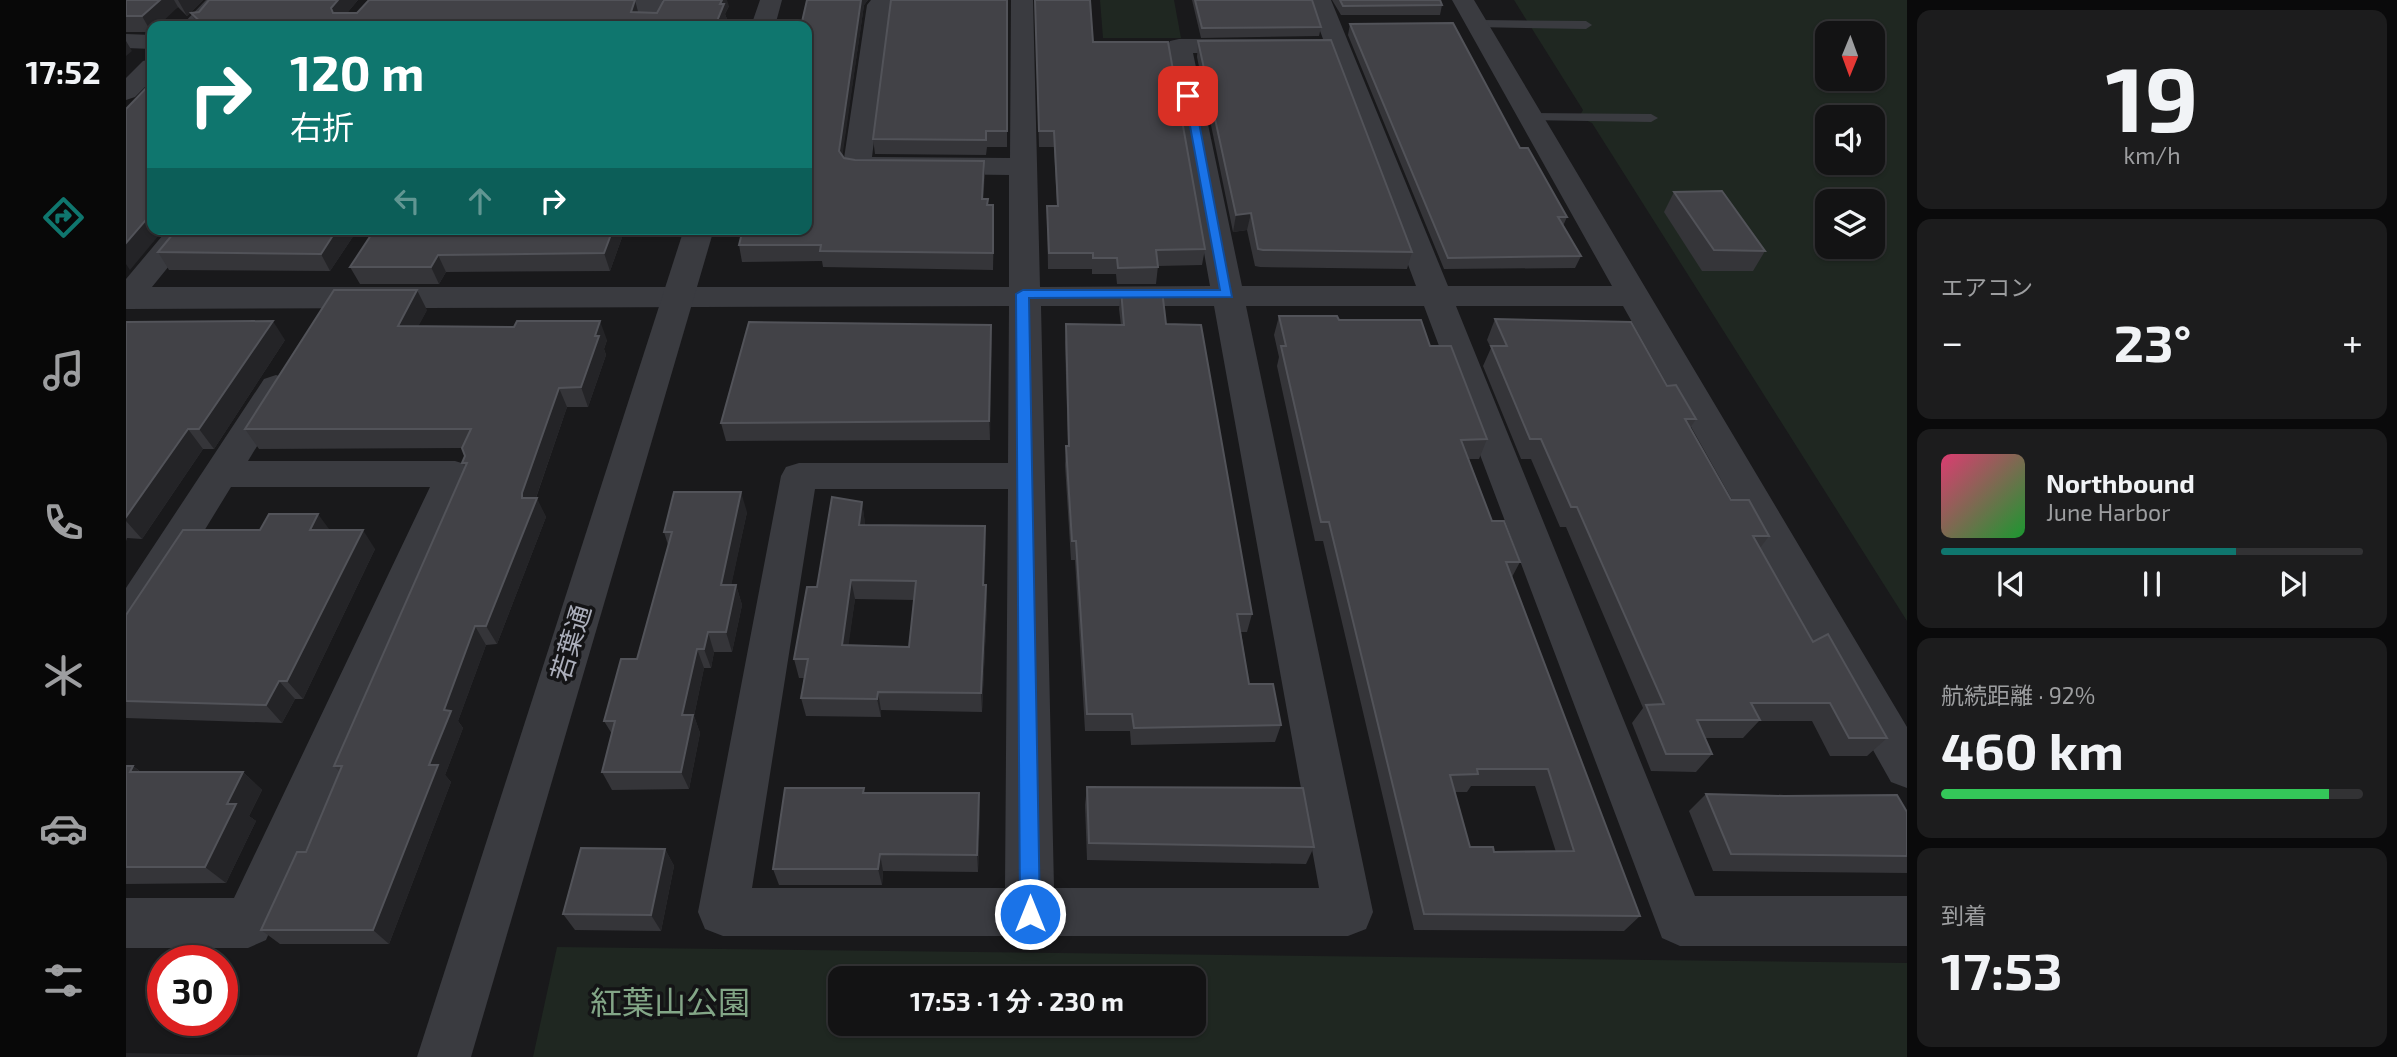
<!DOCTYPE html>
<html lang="ja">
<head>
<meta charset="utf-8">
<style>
	:root { --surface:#131314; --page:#1c1c1d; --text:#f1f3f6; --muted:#9d9ea0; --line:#323234; --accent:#0f766e }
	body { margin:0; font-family:"Exo 2","Noto Sans JP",sans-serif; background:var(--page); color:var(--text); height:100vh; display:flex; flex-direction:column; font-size:26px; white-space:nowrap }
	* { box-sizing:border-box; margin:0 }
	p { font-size:23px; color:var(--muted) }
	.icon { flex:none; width:38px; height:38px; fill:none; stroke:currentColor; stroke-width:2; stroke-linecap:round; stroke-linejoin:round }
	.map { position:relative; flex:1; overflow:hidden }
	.drawer { display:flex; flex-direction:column; gap:10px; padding:10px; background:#0a0a0b; width:490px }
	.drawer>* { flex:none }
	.top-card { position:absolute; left:21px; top:21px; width:665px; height:214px; border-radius:14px; box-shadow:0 2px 5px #0004,0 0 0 2px var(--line); background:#0f766e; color:#fff; overflow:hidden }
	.needle { width:46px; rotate:181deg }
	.tools { position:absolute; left:1689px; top:21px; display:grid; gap:14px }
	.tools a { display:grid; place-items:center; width:70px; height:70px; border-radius:14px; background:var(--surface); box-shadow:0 2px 5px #0004,0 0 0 2px var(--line); font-size:35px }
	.speed { position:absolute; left:21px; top:945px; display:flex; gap:14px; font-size:35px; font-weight:700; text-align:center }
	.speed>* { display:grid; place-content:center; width:91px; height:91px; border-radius:50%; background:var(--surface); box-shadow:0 2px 5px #0004,0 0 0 2px var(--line); line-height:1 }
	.speed .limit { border:10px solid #d22; background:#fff; color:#111 }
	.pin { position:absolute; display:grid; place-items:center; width:60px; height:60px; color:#fff; margin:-30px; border-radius:14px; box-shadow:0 4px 10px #0006 }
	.me { position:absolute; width:77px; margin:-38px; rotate:0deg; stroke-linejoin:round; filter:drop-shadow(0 0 5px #0008) }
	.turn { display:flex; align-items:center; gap:24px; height:147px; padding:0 28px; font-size:32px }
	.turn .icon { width:91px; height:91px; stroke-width:2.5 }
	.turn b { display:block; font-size:49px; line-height:60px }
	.lanes { display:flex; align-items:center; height:66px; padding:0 28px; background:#0003; justify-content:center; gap:35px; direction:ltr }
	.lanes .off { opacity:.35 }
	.big { font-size:52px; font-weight:700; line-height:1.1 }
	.drawer .card { flex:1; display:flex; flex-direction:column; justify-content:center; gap:10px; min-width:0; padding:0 24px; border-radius:14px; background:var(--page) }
	.drawer .dial { align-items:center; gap:0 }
	.dial b { font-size:91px; line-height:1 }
	.song { display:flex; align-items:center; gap:21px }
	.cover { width:84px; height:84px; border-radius:10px; background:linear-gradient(135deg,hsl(340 70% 55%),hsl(130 70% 35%)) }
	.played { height:7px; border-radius:4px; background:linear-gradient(90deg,var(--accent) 70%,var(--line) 70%) }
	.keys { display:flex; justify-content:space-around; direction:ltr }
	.heat { display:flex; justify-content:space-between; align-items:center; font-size:38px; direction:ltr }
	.charge { height:10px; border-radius:5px; background:linear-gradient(90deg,#34c759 92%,var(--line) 0) }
	.trip { position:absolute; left:702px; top:966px; width:378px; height:70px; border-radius:14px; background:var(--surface); box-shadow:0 2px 5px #0004,0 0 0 2px var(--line); font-weight:700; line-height:70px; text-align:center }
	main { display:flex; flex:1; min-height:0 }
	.menu { display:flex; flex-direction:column; width:126px; justify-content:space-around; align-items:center; background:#080808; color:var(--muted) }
	.menu .icon { width:49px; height:49px }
	.menu .on { color:var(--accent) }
	.menu b { font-size:32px; color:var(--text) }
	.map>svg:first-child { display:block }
	.built { fill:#252528 }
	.green { fill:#1f2721; fill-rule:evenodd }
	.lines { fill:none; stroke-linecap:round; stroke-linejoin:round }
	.service { fill:#3a3b40; fill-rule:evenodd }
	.minor { fill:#3a3b40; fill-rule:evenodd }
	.tertiary { fill:#3a3b40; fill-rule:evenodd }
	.wall { fill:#353539; fill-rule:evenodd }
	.shaded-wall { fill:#242427 }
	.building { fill:#424247; stroke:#525359; stroke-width:2; fill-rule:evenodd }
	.route { fill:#1a73e8; stroke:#114b97; stroke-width:2 }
	.labels { text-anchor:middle; stroke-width:7; stroke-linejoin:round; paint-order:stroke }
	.street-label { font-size:26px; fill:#acafbb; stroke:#141416 }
	.near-park-label { font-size:32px; fill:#83a687; stroke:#141416 }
</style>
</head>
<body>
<main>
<nav class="menu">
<b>17:52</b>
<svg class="icon on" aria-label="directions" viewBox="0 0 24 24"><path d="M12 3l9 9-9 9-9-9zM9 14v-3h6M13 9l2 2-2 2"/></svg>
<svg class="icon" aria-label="music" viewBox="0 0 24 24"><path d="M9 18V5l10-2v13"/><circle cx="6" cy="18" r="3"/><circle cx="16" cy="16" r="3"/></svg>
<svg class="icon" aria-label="phone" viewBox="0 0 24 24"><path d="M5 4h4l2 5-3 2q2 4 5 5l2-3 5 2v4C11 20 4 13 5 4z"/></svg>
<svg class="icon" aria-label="climate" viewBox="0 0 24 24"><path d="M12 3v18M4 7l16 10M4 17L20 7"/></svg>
<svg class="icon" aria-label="car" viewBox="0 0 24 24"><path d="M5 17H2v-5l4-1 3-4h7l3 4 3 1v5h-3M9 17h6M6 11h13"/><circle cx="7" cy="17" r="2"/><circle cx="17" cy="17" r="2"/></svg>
<svg class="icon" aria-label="filters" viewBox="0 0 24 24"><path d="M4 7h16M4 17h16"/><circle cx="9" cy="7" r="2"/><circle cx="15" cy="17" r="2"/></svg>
</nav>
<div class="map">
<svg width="1781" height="1057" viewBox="0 0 1781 1057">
	<rect width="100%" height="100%" fill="#19191b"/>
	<!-- built -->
	<polygon class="built" points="0,1053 243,1057 0,1057"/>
	<!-- green -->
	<g class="green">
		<polygon points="974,0 1048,0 1055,38 977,38"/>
		<path d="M 1388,0 L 1781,0 L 1781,621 L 1466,123 L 1453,117 L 1457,110 ZM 1701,33 L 1746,33 L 1746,79 L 1701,79 ZM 1701,117 L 1746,117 L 1746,163 L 1701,163 ZM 1701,201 L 1746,201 L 1746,247 L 1701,247 Z"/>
		<path d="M 431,947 L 1781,963 L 1781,1057 L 407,1057 ZM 714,978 L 1068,978 L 1068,1024 L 714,1024 Z"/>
	</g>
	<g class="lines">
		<!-- service -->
		<g class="service">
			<polygon points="1352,20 1460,21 1466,25 1460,29 1348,27 1346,24"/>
			<polygon points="1405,113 1525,114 1532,118 1525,122 1400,120 1400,114"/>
		</g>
		<!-- minor -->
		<g class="minor">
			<polygon points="80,0 104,0 80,26 55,26"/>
			<polygon points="452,0 536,0 544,6 535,26 511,26 517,13 460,12 452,10 448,5"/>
			<path d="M 745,0 L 825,0 L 829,5 L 825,10 L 817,12 L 764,12 L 746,157 L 884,158 L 885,0 L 907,0 L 914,287 L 1084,286 L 1041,46 L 1044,41 L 1053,39 L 1197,39 L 1183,0 L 1205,0 L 1322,286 L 1486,286 L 1326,0 L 1348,0 L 1781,727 L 1781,788 L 1765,782 L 1497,306 L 1330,306 L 1569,896 L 1781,896 L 1781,946 L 1554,946 L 1536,938 L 1298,306 L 1120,306 L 1247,912 L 1240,929 L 1222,936 L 597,936 L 579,929 L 572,912 L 655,476 L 660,467 L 673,463 L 882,463 L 883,306 L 0,309 L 0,279 L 42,229 L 73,229 L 26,287 L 883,287 L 883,175 L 731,173 L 721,171 L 717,165 L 741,5 ZM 1067,53 L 1203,53 L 1290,286 L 1116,286 ZM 915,306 L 1088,306 L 1193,888 L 928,888 ZM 689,489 L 882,489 L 879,888 L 626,888 Z"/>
			<polygon points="0,34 26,35 26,49 0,48"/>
			<polygon points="26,59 26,80 9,97 0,100 0,78 17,61"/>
			<polygon points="150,375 162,379 167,387 122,461 329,461 342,465 347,474 140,940 122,948 0,948 0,898 108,898 304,487 105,487 15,634 0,639 0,588 138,379"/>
		</g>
		<!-- tertiary -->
		<g class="tertiary">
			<polygon points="634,0 656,0 649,26 625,26"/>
			<polygon points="558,229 588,229 345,1057 291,1057"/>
		</g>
	</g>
	<!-- wall -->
	<g class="wall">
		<polygon points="0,0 77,0 61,16 52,7 26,26 25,32 0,32"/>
		<polygon points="232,0 221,13 509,0 512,12 531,13 603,6 599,14 601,19 598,26 72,26 65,13"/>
		<polygon points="681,0 742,0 738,5 716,155 718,158 729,160 858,161 857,199 862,205 868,221 867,270 697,267 696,261 616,262 613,245 681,229"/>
		<polygon points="881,0 881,147 861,147 860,155 749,154 747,139"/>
		<polygon points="909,0 964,0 967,42 1079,249 1076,265 1032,266 1030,284 991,284 990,274 966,274 966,269 922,269 921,206 931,206 928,147 913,147"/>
		<polygon points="1066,0 1186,0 1195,27 1193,36 1075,38"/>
		<polygon points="1206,0 1314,0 1316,5 1314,15 1215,15"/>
		<polygon points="1224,24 1394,148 1441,217 1437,226 1455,256 1449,268 1318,269 1222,35"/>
		<polygon points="1072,41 1286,252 1281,269 1134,267 1129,266 1121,230 1107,232 1071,57"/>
		<polygon points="1548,192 1639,251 1627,271 1576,271 1538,212"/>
		<polygon points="232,229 204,271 43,270 32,252"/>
		<polygon points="499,229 484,271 320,272 313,284 234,284 224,267"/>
		<polygon points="995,290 1040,324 1126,614 1121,632 1115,632 1123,684 1155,725 1149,742 1005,745 1004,731 959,731 949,560 945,560 939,465 940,446 942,446 939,343 940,324 995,325 993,309"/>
		<polygon points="301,310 292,326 481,340 478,349 480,355 462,407 441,407 410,498 420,517 371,644 360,645 332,721 337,728 319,775 325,782 263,944 154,944 135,930 180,852 214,772 208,766 339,468 336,463 339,456 336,448 133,449 119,429"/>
		<path d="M 1153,316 L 1213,320 L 1304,346 L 1361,439 L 1353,459 L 1343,459 L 1366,521 L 1394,562 L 1386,577 L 1514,916 L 1498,931 L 1288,930 L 1197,541 L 1189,541 L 1151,366 L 1153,357 L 1148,335 ZM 1345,786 L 1409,786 L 1430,852 L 1368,852 L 1344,847 L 1329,792 L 1341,792 Z"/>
		<polygon points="1369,319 1541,386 1570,419 1564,428 1605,500 1643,536 1634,548 1687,642 1761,738 1741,756 1704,756 1686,721 1633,721 1617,738 1579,738 1586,754 1570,772 1525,771 1506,723 1517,708 1440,527 1434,527 1405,459 1395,459 1357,366 1365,348 1361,340"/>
		<polygon points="0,322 159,340 88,449 77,449 16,539 1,538 0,541"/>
		<polygon points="865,325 864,440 600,441 595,423"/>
		<path d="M 736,502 L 739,525 L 859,526 L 858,585 L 860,585 L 861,604 L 856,712 L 755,710 L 755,717 L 680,716 L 675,698 L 678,678 L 673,678 L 668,659 L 691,587 ZM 729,599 L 788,600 L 783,647 L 722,645 Z"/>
		<polygon points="621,512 605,585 610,585 616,605 606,652 588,652 585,668 578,668 568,716 574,733 563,789 486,790 476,772 486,734 478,721 511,659 542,545 538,532"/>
		<polygon points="203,530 249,549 177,699 169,699 156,723 0,718 0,615"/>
		<polygon points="0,766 7,766 15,772 117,772 136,790 123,816 130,821 100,883 0,884"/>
		<polygon points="961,787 1188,847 1180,864 961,860 959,805"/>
		<polygon points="739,793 854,811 852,872 757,871 756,885 653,885 647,869"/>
		<polygon points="1580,794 1781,812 1781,873 1587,871 1563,811"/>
		<polygon points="539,849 548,866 535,931 449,930 437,914"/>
	</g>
	<!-- shaded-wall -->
	<g class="shaded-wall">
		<polygon points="34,0 48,0 52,7 32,26 26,26 25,32 16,16"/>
		<polygon points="52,0 77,0 61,16"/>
		<polygon points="212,0 232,0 212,24 205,8"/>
		<polygon points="509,0 513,16 505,12"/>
		<polygon points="596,0 601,0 603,6 599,14 601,19 598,26 589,26"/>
		<polygon points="735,0 742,0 738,5 715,166 713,151"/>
		<polygon points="0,41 6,51 0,56"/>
		<polygon points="858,161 859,177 856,215 856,199"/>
		<polygon points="26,213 26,229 38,229 4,270 0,264 0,243"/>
		<polygon points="1125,213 1121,230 1107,232 1110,215"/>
		<polygon points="211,229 232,229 204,271 195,254"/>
		<polygon points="487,229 499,229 484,271 478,253"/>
		<polygon points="312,255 320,272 313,284 305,267"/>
		<polygon points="291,290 301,310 282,346 272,326"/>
		<polygon points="147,321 159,340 88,449 73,429"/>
		<polygon points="474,321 481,340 478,349 480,355 462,407 455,387 469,336"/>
		<polygon points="865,325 866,343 864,440 863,421"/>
		<polygon points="433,388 441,407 405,512 411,498 420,517 371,644 360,626 396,498 396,493"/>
		<polygon points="62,429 77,449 16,539 0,521 0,517"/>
		<polygon points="615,492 621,512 601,605 595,585"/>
		<polygon points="736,502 739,522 736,544 733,525"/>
		<polygon points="192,514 206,533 184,530"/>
		<polygon points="859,526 860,545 858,604 857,585"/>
		<polygon points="237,530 249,549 177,699 161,681"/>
		<polygon points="725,580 729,599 720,664 716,645"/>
		<polygon points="610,585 616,605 606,652 600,632"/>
		<polygon points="860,585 861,604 856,712 855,693"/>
		<polygon points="349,626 360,645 332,721 337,728 319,775 325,782 263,944 247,930 303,765 318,710"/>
		<polygon points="582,632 588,652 585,668 578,649"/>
		<polygon points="571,649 578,668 568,716 574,733 563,789 555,772 556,715"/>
		<polygon points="153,681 169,699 156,723 140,705"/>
		<polygon points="752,692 755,710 755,717 751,699"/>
		<polygon points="7,766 29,784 4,772"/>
		<polygon points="117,772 136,790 123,816 130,821 100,883 79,867 101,804"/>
		<polygon points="853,793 854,811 852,872 851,855"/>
		<polygon points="539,849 548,866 535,931 525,915"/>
		<polygon points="754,854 757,871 756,885 752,869"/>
	</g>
	<!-- building -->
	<g class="building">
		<polygon points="0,0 34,0 16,16 0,16"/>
		<polygon points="83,0 212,0 205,8 207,13 231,13 243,0 509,0 505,12 531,13 538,0 596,0 594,4 598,4 589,26 79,26 65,13 73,12"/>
		<polygon points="681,0 735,0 713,151 718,158 729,160 858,161 856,199 862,199 861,205 867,205 867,253 694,251 695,245 613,245 617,229 681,229 681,26 675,26"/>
		<polygon points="765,0 881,0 881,131 860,131 860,140 747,139"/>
		<polygon points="909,0 964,0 967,42 1042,42 1079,249 1030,250 1032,267 992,268 991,258 967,258 967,253 923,253 921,206 932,206 928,131 913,131"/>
		<polygon points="1069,0 1186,0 1195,27 1076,28"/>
		<polygon points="1214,0 1314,0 1316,5 1217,6"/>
		<polygon points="1327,23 1394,148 1402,148 1441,217 1432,217 1455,256 1322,258 1224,24"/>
		<polygon points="1205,40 1286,252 1137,250 1132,249 1125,213 1110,215 1072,41"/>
		<polygon points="26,82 26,213 0,243 0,109"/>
		<polygon points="1596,191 1639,251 1588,250 1548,192"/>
		<polygon points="51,229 211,229 195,254 32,252"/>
		<polygon points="249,229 487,229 478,253 312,255 305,267 224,267"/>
		<polygon points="208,290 291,290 272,326 388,327 391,321 474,321 469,336 473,336 455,387 433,388 396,493 396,498 411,498 360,626 349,626 318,710 325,711 303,765 312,765 247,930 135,930 171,852 180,852 216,766 208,766 341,463 336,463 339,456 336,448 345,429 119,429"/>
		<polygon points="995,290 1036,290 1040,324 1075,325 1126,614 1111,614 1123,684 1147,684 1155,725 1008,728 1006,714 961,714 950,541 946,541 940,446 943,446 940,324 998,325"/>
		<path d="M 1153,316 L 1211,316 L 1213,320 L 1295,320 L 1304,346 L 1325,346 L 1361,439 L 1335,440 L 1366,521 L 1378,521 L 1394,562 L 1380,562 L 1514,916 L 1298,914 L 1203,522 L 1195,522 L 1155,346 L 1160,346 ZM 1351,769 L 1422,769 L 1448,851 L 1368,852 L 1367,847 L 1344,847 L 1324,775 L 1352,774 Z"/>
		<polygon points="1369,319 1505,322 1541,386 1550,385 1570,419 1559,419 1605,500 1623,500 1643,536 1627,536 1687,642 1702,634 1761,738 1723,738 1704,703 1625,703 1634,720 1571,720 1586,754 1540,754 1520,705 1538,704 1451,507 1445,507 1415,439 1404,439 1365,346 1381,346"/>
		<polygon points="147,321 73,429 62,429 0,517 0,322"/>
		<polygon points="623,322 865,325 863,421 595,423"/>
		<polygon points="548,492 615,492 595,585 610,585 600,632 582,632 578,649 571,649 556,715 567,715 555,772 476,772 489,721 478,721 495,659 511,659 546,532 538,532"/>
		<path d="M 706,497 L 736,502 L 733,525 L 859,526 L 857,585 L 860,585 L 855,693 L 752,692 L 751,699 L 675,698 L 682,659 L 668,659 L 681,587 L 691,587 ZM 725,580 L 790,581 L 783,647 L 716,645 Z"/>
		<polygon points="143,514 192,514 184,530 237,530 161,681 153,681 140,705 0,701 0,615 57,530 134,530"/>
		<polygon points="0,766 7,766 4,772 117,772 101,804 110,804 79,867 0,867"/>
		<polygon points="961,787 1177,788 1188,847 963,843"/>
		<polygon points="659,788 738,788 737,793 853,793 851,855 754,854 752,869 647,869"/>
		<polygon points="1580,794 1658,796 1771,795 1781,812 1781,856 1605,854"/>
		<polygon points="455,848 539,849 525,915 437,914"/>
	</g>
	<!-- route -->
	<polygon class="route" points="1058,93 1068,96 1106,297 903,298 914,914 911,921 904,924 897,921 894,914 890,294 897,290 1094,290"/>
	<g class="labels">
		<!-- street labels -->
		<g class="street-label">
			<text transform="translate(445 643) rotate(-73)" y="9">若葉通</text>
		</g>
		<!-- near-park labels -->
		<g class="near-park-label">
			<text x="544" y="1014">紅葉山公園</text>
		</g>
	</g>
</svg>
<div class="tools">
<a><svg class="needle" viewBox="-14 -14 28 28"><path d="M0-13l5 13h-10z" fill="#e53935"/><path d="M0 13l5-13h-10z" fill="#9d9ea0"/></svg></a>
<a><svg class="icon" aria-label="sound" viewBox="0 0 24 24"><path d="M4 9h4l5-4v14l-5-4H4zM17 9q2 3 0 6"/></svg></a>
<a><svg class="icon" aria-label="layers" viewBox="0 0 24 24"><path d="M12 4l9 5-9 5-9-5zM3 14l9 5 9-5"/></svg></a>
</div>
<div class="speed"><div class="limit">30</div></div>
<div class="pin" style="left:1062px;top:96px;background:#d93025"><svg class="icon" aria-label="arrive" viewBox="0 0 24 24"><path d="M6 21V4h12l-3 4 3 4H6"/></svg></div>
<svg class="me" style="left:904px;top:914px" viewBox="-20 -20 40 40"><circle r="17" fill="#1a73e8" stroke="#fff" stroke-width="3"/><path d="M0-11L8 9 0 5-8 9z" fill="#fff"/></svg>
<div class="trip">17:53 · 1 分 · 230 m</div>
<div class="top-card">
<div class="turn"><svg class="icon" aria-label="right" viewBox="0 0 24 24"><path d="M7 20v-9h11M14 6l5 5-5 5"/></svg><div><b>120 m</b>右折</div></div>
<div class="lanes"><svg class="icon off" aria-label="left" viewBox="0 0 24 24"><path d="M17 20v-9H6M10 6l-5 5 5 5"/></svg><svg class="icon off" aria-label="ahead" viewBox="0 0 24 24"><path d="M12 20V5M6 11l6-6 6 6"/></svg><svg class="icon" aria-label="right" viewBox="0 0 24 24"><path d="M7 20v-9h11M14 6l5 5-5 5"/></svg></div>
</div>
</div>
<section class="drawer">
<div class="card dial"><b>19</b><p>km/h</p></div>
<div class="card"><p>エアコン</p>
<div class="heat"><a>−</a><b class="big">23°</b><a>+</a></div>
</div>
<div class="card">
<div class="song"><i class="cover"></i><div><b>Northbound</b><p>June Harbor</p></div></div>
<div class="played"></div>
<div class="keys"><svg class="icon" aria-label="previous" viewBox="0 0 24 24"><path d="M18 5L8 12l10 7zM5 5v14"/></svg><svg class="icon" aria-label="pause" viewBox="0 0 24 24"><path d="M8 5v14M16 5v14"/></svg><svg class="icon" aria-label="next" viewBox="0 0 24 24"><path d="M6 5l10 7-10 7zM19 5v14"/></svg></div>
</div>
<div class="card"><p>航続距離 · 92%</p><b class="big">460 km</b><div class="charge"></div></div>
<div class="card"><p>到着</p><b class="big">17:53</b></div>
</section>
</main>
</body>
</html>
